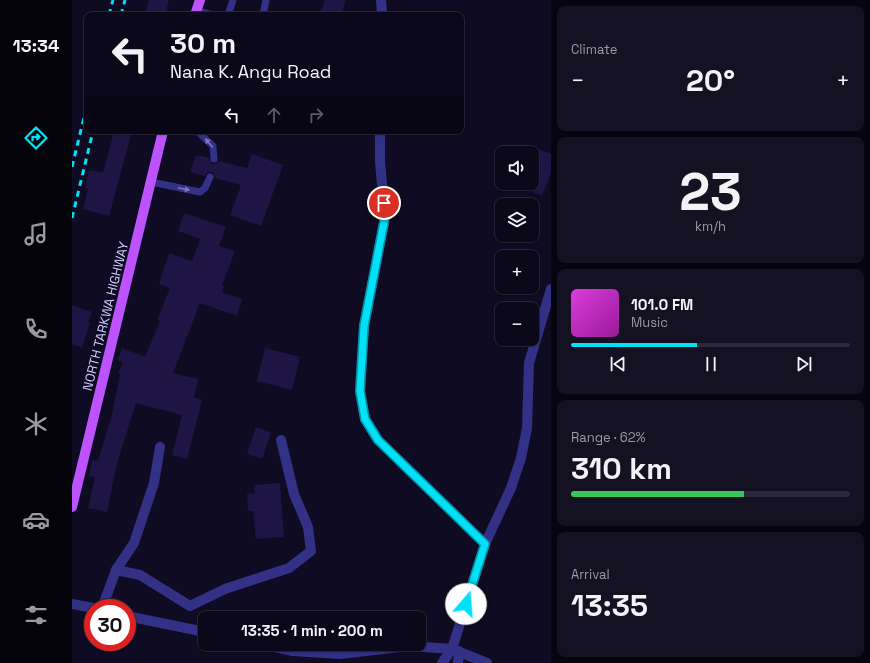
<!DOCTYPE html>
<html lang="en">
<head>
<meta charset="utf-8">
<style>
	:root { --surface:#0b081a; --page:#141123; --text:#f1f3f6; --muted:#9a9aa2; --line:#2b2939; --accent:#00e0f7 }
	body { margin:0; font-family:"Space Grotesk",sans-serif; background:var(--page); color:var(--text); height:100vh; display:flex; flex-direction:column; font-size:15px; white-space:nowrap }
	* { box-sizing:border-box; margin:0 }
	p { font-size:13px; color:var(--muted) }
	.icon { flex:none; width:22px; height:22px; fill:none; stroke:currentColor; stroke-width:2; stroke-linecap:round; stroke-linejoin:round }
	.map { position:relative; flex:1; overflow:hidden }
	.sheet { display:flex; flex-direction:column; gap:6px; padding:6px; background:#06040e; width:319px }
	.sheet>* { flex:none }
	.hud { position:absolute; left:12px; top:12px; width:380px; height:122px; border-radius:8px; box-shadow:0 1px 3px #0004,0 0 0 1px var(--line); background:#0b081a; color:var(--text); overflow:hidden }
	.fabs { position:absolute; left:423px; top:146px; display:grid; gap:8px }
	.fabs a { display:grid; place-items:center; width:44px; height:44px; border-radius:8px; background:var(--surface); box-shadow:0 1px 3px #0004,0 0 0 1px var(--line); font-size:20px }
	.speed { position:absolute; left:12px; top:599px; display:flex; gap:8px; font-size:20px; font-weight:700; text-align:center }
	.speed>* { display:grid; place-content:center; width:52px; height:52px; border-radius:50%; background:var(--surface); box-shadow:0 1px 3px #0004,0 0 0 1px var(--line); line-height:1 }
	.speed .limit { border:6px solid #d22; background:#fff; color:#111 }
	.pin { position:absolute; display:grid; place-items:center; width:34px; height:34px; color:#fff; margin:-17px; border:2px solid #fff; border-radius:50%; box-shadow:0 1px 4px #0007 }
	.me { position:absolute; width:44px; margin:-22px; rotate:18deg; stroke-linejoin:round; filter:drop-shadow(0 0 3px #0008) }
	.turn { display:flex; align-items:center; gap:14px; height:84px; padding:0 20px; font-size:18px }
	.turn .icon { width:52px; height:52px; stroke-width:2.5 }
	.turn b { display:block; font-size:28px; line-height:34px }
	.lanes { display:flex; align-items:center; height:38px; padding:0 20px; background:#0003; justify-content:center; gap:20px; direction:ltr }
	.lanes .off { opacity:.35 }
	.big { font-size:30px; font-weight:700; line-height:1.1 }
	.sheet .tile { flex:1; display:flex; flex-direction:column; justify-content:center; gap:6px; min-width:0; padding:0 14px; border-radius:8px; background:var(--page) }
	.sheet .dial { align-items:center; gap:0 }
	.dial b { font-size:52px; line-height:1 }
	.song { display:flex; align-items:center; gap:12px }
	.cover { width:48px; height:48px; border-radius:6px; background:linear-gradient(135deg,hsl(300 70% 55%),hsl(300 70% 35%)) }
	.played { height:4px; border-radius:2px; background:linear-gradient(90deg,var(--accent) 45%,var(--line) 45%) }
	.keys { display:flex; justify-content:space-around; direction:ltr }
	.heat { display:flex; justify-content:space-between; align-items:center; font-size:22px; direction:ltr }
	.charge { height:6px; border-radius:3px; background:linear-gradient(90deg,#34c759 62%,var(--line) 0) }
	.trip { position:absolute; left:126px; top:611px; width:228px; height:40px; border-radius:8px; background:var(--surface); box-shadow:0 1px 3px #0004,0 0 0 1px var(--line); font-weight:700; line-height:40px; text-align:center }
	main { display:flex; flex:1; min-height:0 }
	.tabs { display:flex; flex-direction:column; width:72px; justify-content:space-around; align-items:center; background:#04030a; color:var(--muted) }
	.tabs .icon { width:28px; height:28px }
	.tabs .active { color:var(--accent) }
	.tabs b { font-size:18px; color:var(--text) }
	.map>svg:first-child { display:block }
	.building { fill:#1e1545 }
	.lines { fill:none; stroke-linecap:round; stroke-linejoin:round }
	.lane { stroke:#333186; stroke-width:7 }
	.street { stroke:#333186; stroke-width:10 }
	.primary { stroke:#bd53ff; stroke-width:10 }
	.rail { stroke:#00e0f7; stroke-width:3; stroke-dasharray:6 5; stroke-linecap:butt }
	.oneway { fill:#7a77bc }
	.route-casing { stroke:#0092a1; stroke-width:10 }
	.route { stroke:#00e0f7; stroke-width:7 }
	.labels { text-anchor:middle; stroke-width:4; stroke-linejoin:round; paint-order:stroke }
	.street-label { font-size:13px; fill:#d1ccff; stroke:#0f0b22 }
</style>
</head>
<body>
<main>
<nav class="tabs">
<b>13:34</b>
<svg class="icon active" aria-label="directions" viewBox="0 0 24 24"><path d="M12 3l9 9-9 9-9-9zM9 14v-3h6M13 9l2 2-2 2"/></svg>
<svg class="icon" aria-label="music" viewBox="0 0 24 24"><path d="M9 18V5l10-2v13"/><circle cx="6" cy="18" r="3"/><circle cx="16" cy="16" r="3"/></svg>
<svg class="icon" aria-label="phone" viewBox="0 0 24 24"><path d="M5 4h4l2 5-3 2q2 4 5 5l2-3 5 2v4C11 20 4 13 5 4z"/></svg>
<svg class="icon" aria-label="climate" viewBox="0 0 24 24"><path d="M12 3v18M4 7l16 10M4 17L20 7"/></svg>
<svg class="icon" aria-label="car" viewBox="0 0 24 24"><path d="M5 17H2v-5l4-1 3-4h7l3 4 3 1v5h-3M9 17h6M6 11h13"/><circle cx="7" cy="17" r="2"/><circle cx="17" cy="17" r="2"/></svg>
<svg class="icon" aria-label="filters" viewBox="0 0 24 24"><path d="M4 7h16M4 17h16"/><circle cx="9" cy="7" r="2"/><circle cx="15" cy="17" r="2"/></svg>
</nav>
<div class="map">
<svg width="479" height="663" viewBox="0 0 479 663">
	<rect width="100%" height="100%" fill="#0f0b22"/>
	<!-- building -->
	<g class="building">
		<polygon points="77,0 97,0 93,15 73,15"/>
		<polygon points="253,0 274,0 269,15 248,15"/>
		<polygon points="42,131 60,131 37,216 11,209 16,189 13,188 17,170 31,173"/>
		<polygon points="464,148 479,154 479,173 470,196 460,192 460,160"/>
		<polygon points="180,154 211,165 189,226 158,215 169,185 143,178 142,174 140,172 135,173 133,176 118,172 124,155 137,158 140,164 144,163 147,161 175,168"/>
		<polygon points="112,213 154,227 147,246 163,251 150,286 152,287 150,292 170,299 165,316 128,303 101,373 126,379 122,397 130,400 115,459 100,455 110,415 64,403 45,463 35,512 16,508 23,477 17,476 20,460 26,461 40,415 48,374 46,374 51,362 45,360 50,348 73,357 88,321 85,320 98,288 87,284 97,253 120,261 128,239 106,231"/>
		<polygon points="0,305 20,312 16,322 18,323 10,348 0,344"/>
		<polygon points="193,348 228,357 220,390 185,381"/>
		<polygon points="184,427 199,433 190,459 175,454"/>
		<polygon points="208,483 212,537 184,539 181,511 176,511 175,494 183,493 182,485"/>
	</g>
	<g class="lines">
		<!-- lane -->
		<g class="lane">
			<polyline points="125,11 141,15"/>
			<polyline points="156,15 161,0"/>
			<polyline points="191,15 194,0"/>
			<polyline points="125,131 141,146 142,159"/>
			<polyline points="79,182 128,192 133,188 138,177"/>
		</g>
		<!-- street -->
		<g class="street">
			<polyline points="309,0 310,15"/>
			<polyline points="308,131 308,162 313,217 292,326 288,391 293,419 306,440 413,544"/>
			<polyline points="44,570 68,575 118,606 153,589 217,568 239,551 236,527 222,494 209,440"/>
			<polyline points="0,604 21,608"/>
			<polyline points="30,608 44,570 62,543 82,483 88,447"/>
			<polyline points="55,616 133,632"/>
			<polyline points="189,644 221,651 268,654 337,646 380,649 415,663"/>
			<polyline points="370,663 380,649 413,544 439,488 449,458 455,428 457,363 479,289"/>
			<polyline points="386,663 387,651"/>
		</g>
		<!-- primary -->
		<g class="primary">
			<polyline points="123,15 128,0"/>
			<polyline points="0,507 91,131"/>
		</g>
		<!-- rail -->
		<g class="rail">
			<polyline points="37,15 41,0"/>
			<polyline points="49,15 53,0"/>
			<polyline points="0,167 15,105"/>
			<polyline points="0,218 21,131"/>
		</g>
	</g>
	<!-- one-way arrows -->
	<defs><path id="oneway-solid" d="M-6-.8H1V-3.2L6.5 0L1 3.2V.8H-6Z"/></defs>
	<g class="oneway">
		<use href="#oneway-solid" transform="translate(137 143) rotate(-130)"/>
		<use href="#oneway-solid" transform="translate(112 189) rotate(12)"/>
	</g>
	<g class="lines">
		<defs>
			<polyline id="route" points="312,203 313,217 292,326 288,391 293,419 306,440 413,544 394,604"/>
		</defs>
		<!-- route casing -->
		<use href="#route" class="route-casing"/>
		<!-- route -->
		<use href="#route" class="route"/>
	</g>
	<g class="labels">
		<!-- street labels -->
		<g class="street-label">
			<text transform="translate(33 316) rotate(-76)" y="5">NORTH TARKWA HIGHWAY</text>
		</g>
	</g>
</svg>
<div class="fabs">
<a><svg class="icon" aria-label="sound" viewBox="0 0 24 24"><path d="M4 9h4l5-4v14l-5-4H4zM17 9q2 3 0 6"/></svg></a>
<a><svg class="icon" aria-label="layers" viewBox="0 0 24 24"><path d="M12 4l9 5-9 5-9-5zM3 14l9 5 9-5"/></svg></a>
<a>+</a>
<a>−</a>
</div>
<div class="speed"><div class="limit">30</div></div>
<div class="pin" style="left:312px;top:203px;background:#d93025"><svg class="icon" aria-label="arrive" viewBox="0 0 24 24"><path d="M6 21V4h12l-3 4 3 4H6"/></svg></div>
<svg class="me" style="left:394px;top:604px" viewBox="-20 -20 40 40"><circle r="19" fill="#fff"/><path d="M0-13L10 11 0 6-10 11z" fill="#00e0f7"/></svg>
<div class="trip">13:35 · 1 min · 200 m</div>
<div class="hud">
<div class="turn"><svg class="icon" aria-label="left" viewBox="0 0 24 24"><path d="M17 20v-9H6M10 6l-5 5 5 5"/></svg><div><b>30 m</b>Nana K. Angu Road</div></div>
<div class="lanes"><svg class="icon" aria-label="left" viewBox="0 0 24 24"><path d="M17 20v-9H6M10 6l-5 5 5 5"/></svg><svg class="icon off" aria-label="ahead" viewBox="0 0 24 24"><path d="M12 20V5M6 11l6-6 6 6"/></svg><svg class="icon off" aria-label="right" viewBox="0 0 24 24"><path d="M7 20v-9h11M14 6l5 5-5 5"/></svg></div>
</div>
</div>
<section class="sheet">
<div class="tile"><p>Climate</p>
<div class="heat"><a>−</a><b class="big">20°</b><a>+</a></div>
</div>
<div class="tile dial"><b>23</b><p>km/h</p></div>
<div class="tile">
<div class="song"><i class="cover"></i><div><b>101.0 FM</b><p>Music</p></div></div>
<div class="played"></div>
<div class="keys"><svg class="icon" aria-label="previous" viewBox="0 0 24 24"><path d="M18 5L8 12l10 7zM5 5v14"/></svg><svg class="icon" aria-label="pause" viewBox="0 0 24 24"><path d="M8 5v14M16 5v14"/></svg><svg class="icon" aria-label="next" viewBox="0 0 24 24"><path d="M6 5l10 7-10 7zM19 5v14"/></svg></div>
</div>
<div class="tile"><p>Range · 62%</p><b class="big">310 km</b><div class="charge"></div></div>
<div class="tile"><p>Arrival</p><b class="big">13:35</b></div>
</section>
</main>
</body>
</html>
